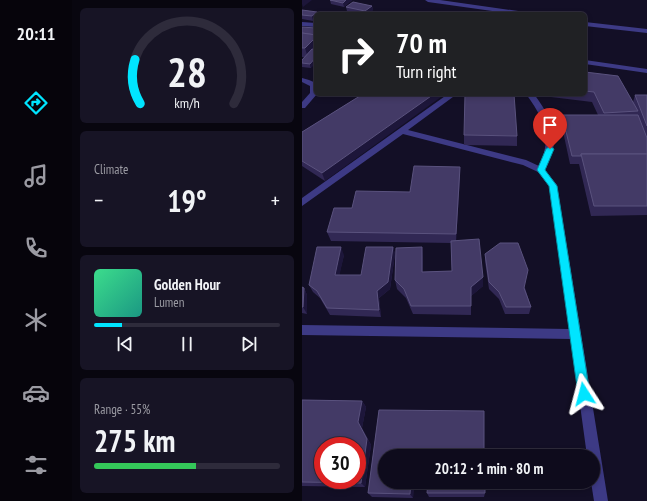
<!DOCTYPE html>
<html lang="en">
<head>
<meta charset="utf-8">
<style>
	:root { --surface:#0e0b1c; --page:#171425; --text:#f1f3f6; --muted:#9b9ba3; --line:#2e2b3b; --accent:#00e5ff }
	body { margin:0; font-family:"PT Sans Narrow",sans-serif; background:var(--page); color:var(--text); height:100vh; display:flex; flex-direction:column; font-size:15px; white-space:nowrap }
	* { box-sizing:border-box; margin:0 }
	p { font-size:13px; color:var(--muted) }
	.icon { flex:none; width:22px; height:22px; fill:none; stroke:currentColor; stroke-width:2; stroke-linecap:round; stroke-linejoin:round }
	.map { position:relative; flex:1; overflow:hidden }
	.panel { display:flex; flex-direction:column; gap:8px; padding:8px; background:#08060f; width:230px }
	.panel>* { flex:none }
	.top-card { position:absolute; left:12px; top:12px; width:273px; height:84px; border-radius:6px; box-shadow:0 2px 6px #0003,0 0 0 1px var(--line); background:#202124; color:#fff; overflow:hidden }
	.speed { position:absolute; left:12px; top:437px; display:flex; gap:8px; font-size:20px; font-weight:700; text-align:center }
	.speed>* { display:grid; place-content:center; width:52px; height:52px; border-radius:50%; background:var(--surface); box-shadow:0 2px 6px #0003,0 0 0 1px var(--line); line-height:1 }
	.speed .limit { border:6px solid #d22; background:#fff; color:#111 }
	.pin { position:absolute; display:grid; place-items:center; width:34px; height:34px; color:#fff; margin:-41px -17px; border-radius:50% 50% 50% 0; rotate:-45deg; box-shadow:0 0 4px #0007 }
	.pin .icon { rotate:45deg }
	.me { position:absolute; width:44px; margin:-22px; rotate:351deg; stroke-linejoin:round; filter:drop-shadow(0 0 3px #0008) }
	.turn { display:flex; align-items:center; gap:14px; height:84px; padding:0 16px; font-size:18px }
	.turn .icon { width:52px; height:52px; stroke-width:2.5 }
	.turn b { display:block; font-size:28px; line-height:34px }
	.big { font-size:30px; font-weight:800; line-height:1.1 }
	.panel .widget { flex:1; display:flex; flex-direction:column; justify-content:center; gap:6px; min-width:0; padding:0 14px; border-radius:6px; background:var(--page) }
	.panel .dial { align-items:center; gap:0 }
	.dial svg { height:104px; overflow:visible; fill:none; stroke:var(--line); stroke-width:7; stroke-linecap:round; text-anchor:middle }
	.dial text { fill:var(--text); stroke:none }
	.song { display:flex; align-items:center; gap:12px }
	.cover { width:48px; height:48px; border-radius:6px; background:linear-gradient(135deg,hsl(150 70% 55%),hsl(170 70% 35%)) }
	.played { height:4px; border-radius:2px; background:linear-gradient(90deg,var(--accent) 15%,var(--line) 15%) }
	.keys { display:flex; justify-content:space-around; direction:ltr }
	.heat { display:flex; justify-content:space-between; align-items:center; font-size:22px; direction:ltr }
	.charge { height:6px; border-radius:3px; background:linear-gradient(90deg,#34c759 55%,var(--line) 0) }
	.trip { position:absolute; left:76px; top:449px; width:222px; height:40px; border-radius:20px; background:var(--surface); box-shadow:0 2px 6px #0003,0 0 0 1px var(--line); font-weight:800; line-height:40px; text-align:center }
	main { display:flex; flex:1; min-height:0 }
	.tab-bar { display:flex; flex-direction:column; width:72px; justify-content:space-around; align-items:center; background:#06040b; color:var(--muted) }
	.tab-bar .icon { width:28px; height:28px }
	.tab-bar .selected { color:var(--accent) }
	.tab-bar b { font-size:18px; color:var(--text) }
	.map>svg:first-child { display:block }
	.lines { fill:none; stroke-linecap:round; stroke-linejoin:round }
	.minor { fill:#3d3a85; fill-rule:evenodd }
	.wall { fill:#312854 }
	.shaded-wall { fill:#1d163a }
	.building { fill:#433a66; stroke:#5a527e; fill-rule:evenodd }
	.route { fill:#00e5ff; stroke:#0095a6 }
</style>
</head>
<body>
<main>
<nav class="tab-bar">
<b>20:11</b>
<svg class="icon selected" aria-label="directions" viewBox="0 0 24 24"><path d="M12 3l9 9-9 9-9-9zM9 14v-3h6M13 9l2 2-2 2"/></svg>
<svg class="icon" aria-label="music" viewBox="0 0 24 24"><path d="M9 18V5l10-2v13"/><circle cx="6" cy="18" r="3"/><circle cx="16" cy="16" r="3"/></svg>
<svg class="icon" aria-label="phone" viewBox="0 0 24 24"><path d="M5 4h4l2 5-3 2q2 4 5 5l2-3 5 2v4C11 20 4 13 5 4z"/></svg>
<svg class="icon" aria-label="climate" viewBox="0 0 24 24"><path d="M12 3v18M4 7l16 10M4 17L20 7"/></svg>
<svg class="icon" aria-label="car" viewBox="0 0 24 24"><path d="M5 17H2v-5l4-1 3-4h7l3 4 3 1v5h-3M9 17h6M6 11h13"/><circle cx="7" cy="17" r="2"/><circle cx="17" cy="17" r="2"/></svg>
<svg class="icon" aria-label="filters" viewBox="0 0 24 24"><path d="M4 7h16M4 17h16"/><circle cx="9" cy="7" r="2"/><circle cx="15" cy="17" r="2"/></svg>
</nav>
<section class="panel">
<div class="widget dial"><svg viewBox="0 0 100 80">
<path d="M14 69A42 42 0 1 1 86 69"/>
<path d="M14 69A42 42 0 0 1 10 35" stroke="#00e5ff"/>
<text x="50" y="56" font-size="32" font-weight="700">28</text>
<text x="50" y="72" font-size="11">km/h</text>
</svg></div>
<div class="widget"><p>Climate</p>
<div class="heat"><a>−</a><b class="big">19°</b><a>+</a></div>
</div>
<div class="widget">
<div class="song"><i class="cover"></i><div><b>Golden Hour</b><p>Lumen</p></div></div>
<div class="played"></div>
<div class="keys"><svg class="icon" aria-label="previous" viewBox="0 0 24 24"><path d="M18 5L8 12l10 7zM5 5v14"/></svg><svg class="icon" aria-label="pause" viewBox="0 0 24 24"><path d="M8 5v14M16 5v14"/></svg><svg class="icon" aria-label="next" viewBox="0 0 24 24"><path d="M6 5l10 7-10 7zM19 5v14"/></svg></div>
</div>
<div class="widget"><p>Range · 55%</p><b class="big">275 km</b><div class="charge"></div></div>
</section>
<div class="map">
<svg width="345" height="501" viewBox="0 0 345 501">
	<rect width="100%" height="100%" fill="#130f26"/>
	<g class="lines">
		<!-- minor -->
		<g class="minor">
			<polygon points="123,0 138,0 223,12 226,14 211,14 126,2"/>
			<polygon points="0,22 14,23 14,27 0,26"/>
			<polygon points="283,22 345,29 345,33 283,26"/>
			<polygon points="283,60 345,69 345,73 283,64"/>
			<polygon points="0,78 7,80 14,83 15,94 3,108 0,108 0,102 8,93 8,86 0,82"/>
			<path d="M 146,94 L 155,94 L 106,130 L 224,160 L 237,166 C 251,136 242,119 224,94 L 232,94 C 252,122 260,137 243,170 L 255,185 L 306,501 L 292,501 L 289,482 L 291,482 L 291,456 L 285,456 L 269,339 L 0,335 L 0,325 L 267,329 L 247,186 L 236,172 L 221,165 L 101,134 L 0,206 L 0,198 Z"/>
		</g>
	</g>
	<!-- wall -->
	<g class="wall">
		<polygon points="28,0 50,0 42,7 29,4"/>
		<polygon points="70,6 71,10 65,14 60,14 45,11 44,7"/>
		<polygon points="0,10 14,14 14,21 13,19 11,21 0,19"/>
		<polygon points="0,27 9,68 0,67 0,60 2,57 0,57"/>
		<polygon points="283,72 331,102 333,95 345,95 345,215 289,216 277,164 268,164 259,122 260,115 296,115 290,102 249,97 248,94 283,94"/>
		<polygon points="61,94 23,181 0,166 0,132"/>
		<polygon points="162,135 215,136 215,146 162,145"/>
		<polygon points="158,167 158,177 154,241 181,286 169,296 169,315 111,314 104,298 95,289 93,280 121,257 121,272 150,271 149,243 29,241 25,232 108,192"/>
		<polygon points="91,247 93,254 88,289 77,298 79,317 28,315 18,298 11,292 7,285 42,255 37,275 59,275"/>
		<polygon points="183,254 223,288 229,307 227,314 203,314 197,299 187,289 183,261"/>
		<polygon points="0,287 2,288 5,295 5,314 0,313"/>
		<polygon points="0,400 60,401 64,407 60,428 69,445 63,487 0,486"/>
		<polygon points="77,410 182,456 83,456 112,482 111,498 70,497 66,493"/>
		<polygon points="125,493 183,493 182,497 127,497"/>
	</g>
	<!-- shaded-wall -->
	<g class="shaded-wall">
		<polygon points="0,0 10,0 1,7 0,4"/>
		<polygon points="44,0 50,0 42,7 41,3"/>
		<polygon points="70,6 71,10 65,14 64,14 63,11"/>
		<polygon points="15,12 15,14 14,14 14,17 12,17 13,19 11,21 10,16"/>
		<polygon points="14,37 14,49 6,58 3,48"/>
		<polygon points="14,57 14,63 9,68 8,64"/>
		<polygon points="132,94 143,94 23,181 20,173"/>
		<polygon points="158,167 158,177 154,243 154,234"/>
		<polygon points="39,247 42,255 36,282 33,275"/>
		<polygon points="91,247 93,254 88,289 77,298 79,317 77,310 75,291"/>
		<polygon points="120,247 121,257 121,281 120,272"/>
		<polygon points="181,277 181,286 169,296 169,315 169,287"/>
		<polygon points="2,288 5,295 5,314 1,307"/>
		<polygon points="60,401 64,407 60,428 69,445 63,487 59,483 56,422"/>
		<polygon points="109,482 112,482 111,498 108,494"/>
	</g>
	<!-- building -->
	<g class="building">
		<polygon points="28,0 44,0 41,3"/>
		<polygon points="51,2 70,6 63,11 44,7"/>
		<polygon points="0,10 15,12 10,16 0,15"/>
		<polygon points="18,12 26,13 25,14 16,14"/>
		<polygon points="0,27 14,28 14,35 0,33"/>
		<polygon points="0,33 14,35 14,37 3,48 0,48"/>
		<polygon points="10,49 14,50 14,57 8,64 0,63 0,60"/>
		<polygon points="283,72 316,76 336,111 302,113 292,92 283,91"/>
		<polygon points="61,94 132,94 20,173 0,161 0,132"/>
		<polygon points="163,94 212,94 215,136 162,135"/>
		<polygon points="333,95 345,95 345,126"/>
		<polygon points="260,115 336,115 345,138 345,154 279,154 279,156 270,156"/>
		<polygon points="279,154 345,154 345,206 292,206"/>
		<polygon points="112,166 158,167 154,234 25,232 32,208 50,208 54,191 108,192"/>
		<polygon points="177,239 181,277 169,287 169,306 109,306 102,289 93,280 94,248 120,247 120,272 150,271 149,241"/>
		<polygon points="198,243 216,243 226,270 222,288 229,307 204,307 197,292 187,282 183,254"/>
		<polygon points="15,247 39,247 33,275 59,275 64,247 91,247 86,282 75,291 77,310 25,308 15,291 7,285"/>
		<polygon points="0,287 2,288 1,307 0,307"/>
		<path d="M 0,400 L 60,401 L 56,422 L 65,439 L 59,483 L 0,482 ZM 21,446 L 55,446 L 55,480 L 21,480 Z"/>
		<polygon points="77,410 182,411 182,456 146,456 146,453 104,452 104,456 83,456 83,482 109,482 108,494 66,493"/>
		<polygon points="126,482 183,482 183,493 125,493"/>
	</g>
	<!-- route -->
	<polygon class="route" points="248,146 252,149 243,170 255,186 288,394 286,398 282,400 278,398 276,394 247,186 235,170 244,149"/>
</svg>
<div class="speed"><div class="limit">30</div></div>
<div class="pin" style="left:248px;top:149px;background:#d93025"><svg class="icon" aria-label="arrive" viewBox="0 0 24 24"><path d="M6 21V4h12l-3 4 3 4H6"/></svg></div>
<svg class="me" style="left:282px;top:394px" viewBox="-20 -20 40 40"><path d="M0-17L14 15 0 8-14 15z" fill="#00e5ff" stroke="#fff" stroke-width="4"/></svg>
<div class="trip">20:12 · 1 min · 80 m</div>
<div class="top-card">
<div class="turn"><svg class="icon" aria-label="right" viewBox="0 0 24 24"><path d="M7 20v-9h11M14 6l5 5-5 5"/></svg><div><b>70 m</b>Turn right</div></div>
</div>
</div>
</main>
</body>
</html>
